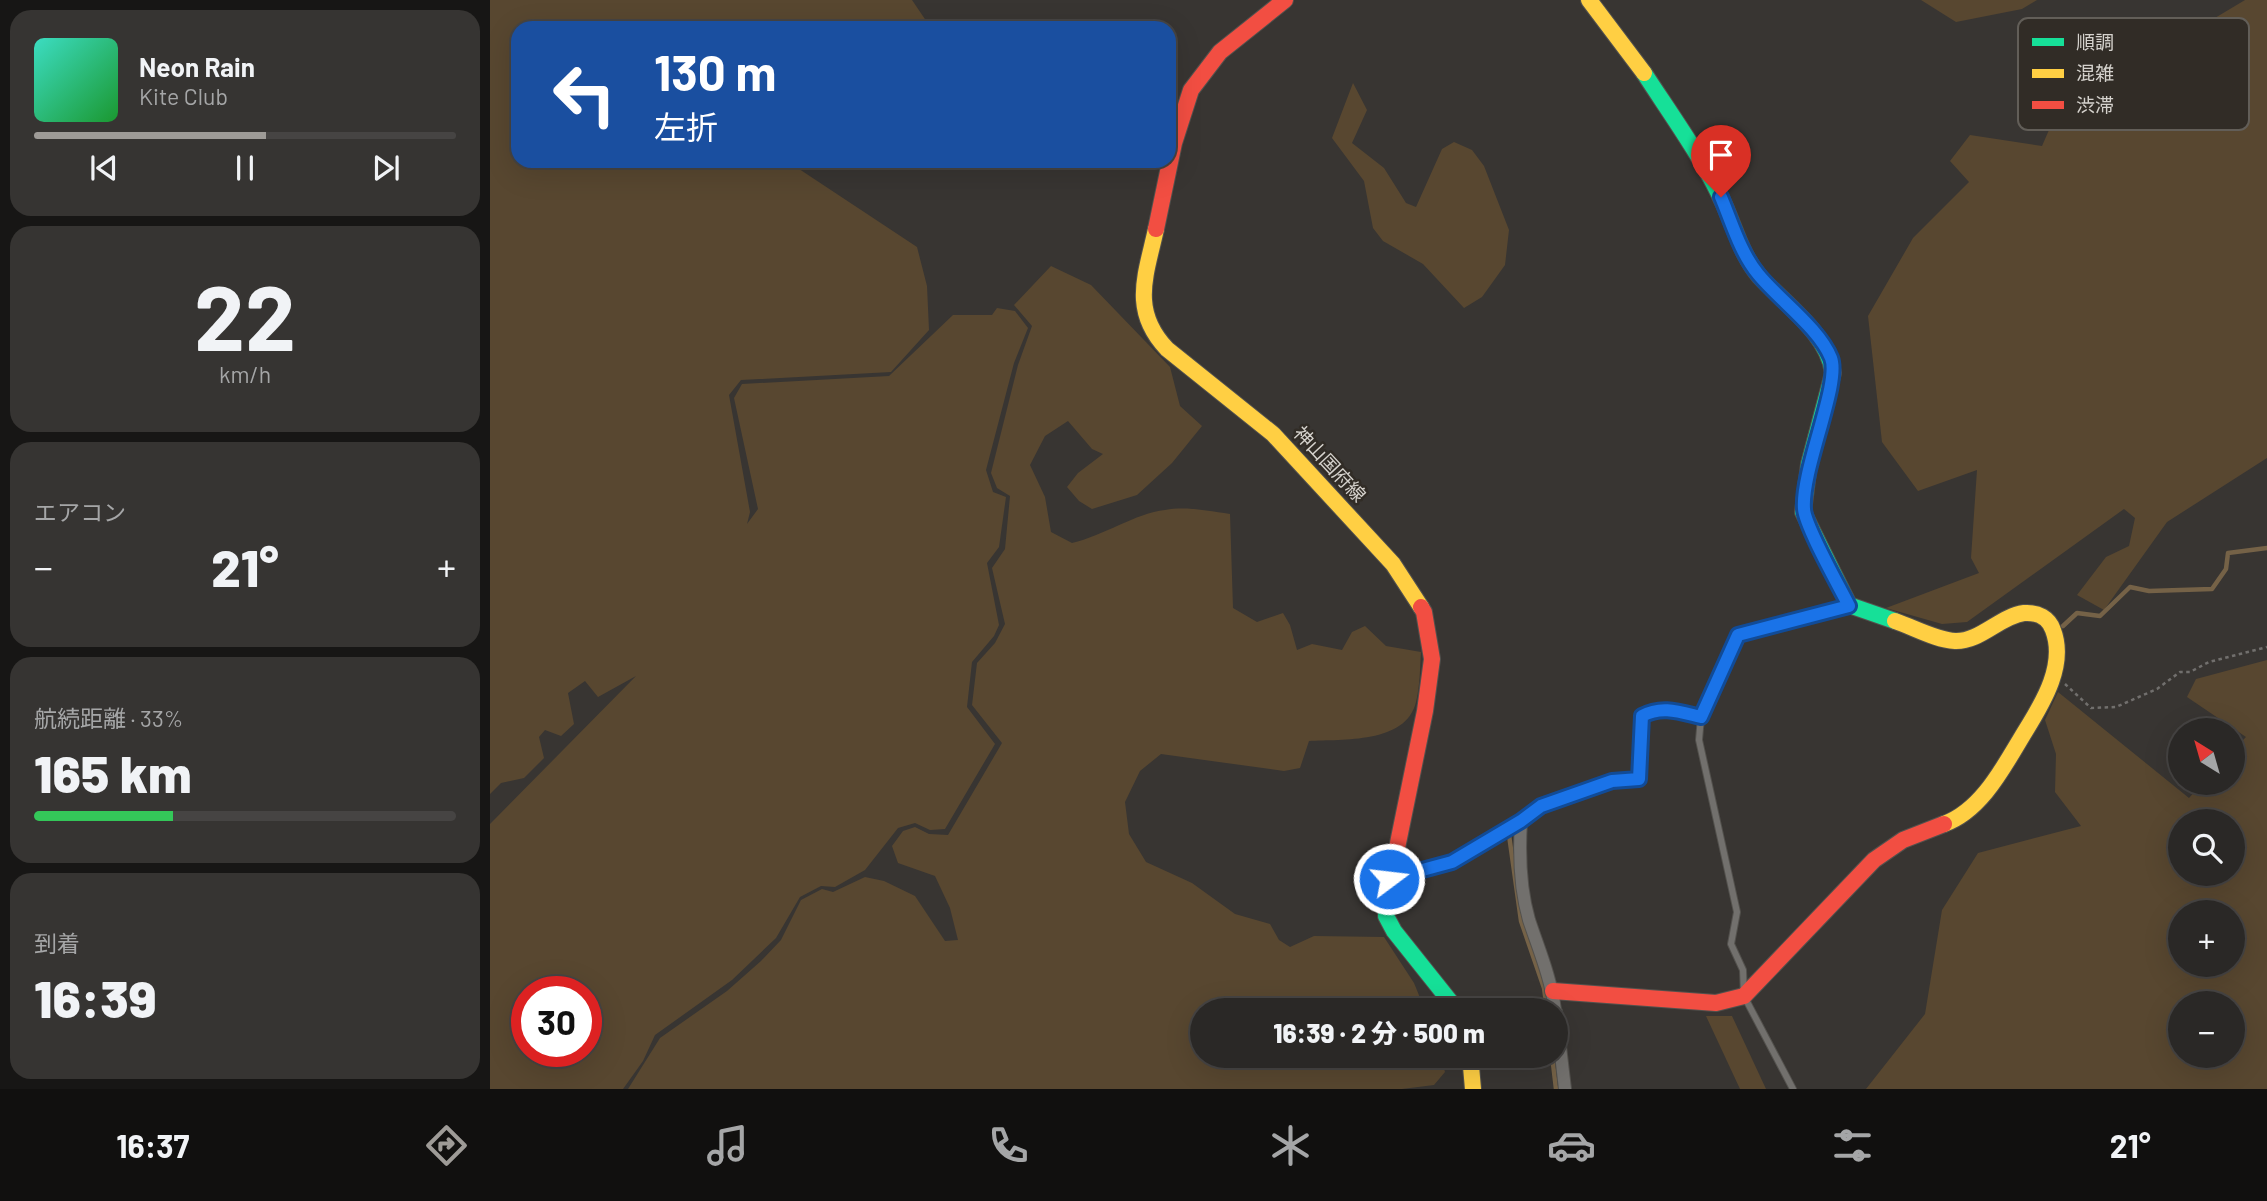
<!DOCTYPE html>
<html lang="ja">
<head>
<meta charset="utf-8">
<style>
	:root { --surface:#2a2826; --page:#363432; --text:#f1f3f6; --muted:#a5a6a7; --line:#464443; --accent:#9e9b97 }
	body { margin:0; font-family:Barlow,"Noto Sans JP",sans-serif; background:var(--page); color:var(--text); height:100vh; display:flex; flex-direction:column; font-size:26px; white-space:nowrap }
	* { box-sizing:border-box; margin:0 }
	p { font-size:23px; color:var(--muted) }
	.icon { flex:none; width:38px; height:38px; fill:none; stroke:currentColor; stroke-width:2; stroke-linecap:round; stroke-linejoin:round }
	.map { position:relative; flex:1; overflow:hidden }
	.sheet { display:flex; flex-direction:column; gap:10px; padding:10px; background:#171615; width:490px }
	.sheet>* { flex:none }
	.top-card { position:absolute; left:21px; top:21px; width:665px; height:147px; border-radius:21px; box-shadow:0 7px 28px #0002,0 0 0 2px var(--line); background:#1a4fa0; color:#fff; overflow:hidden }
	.needle { width:46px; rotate:323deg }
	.buttons { position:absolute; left:1678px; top:718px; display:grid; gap:14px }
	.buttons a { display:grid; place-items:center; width:77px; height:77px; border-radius:50%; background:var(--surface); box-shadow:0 7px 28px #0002,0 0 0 2px var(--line); font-size:35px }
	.speed { position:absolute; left:21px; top:976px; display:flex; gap:14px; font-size:35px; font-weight:700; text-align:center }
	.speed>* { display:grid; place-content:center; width:91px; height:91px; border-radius:50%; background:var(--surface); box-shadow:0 7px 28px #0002,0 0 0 2px var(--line); line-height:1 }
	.speed .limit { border:10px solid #d22; background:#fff; color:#111 }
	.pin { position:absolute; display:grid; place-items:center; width:60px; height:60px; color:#fff; margin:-72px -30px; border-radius:50% 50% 50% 0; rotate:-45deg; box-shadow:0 0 7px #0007 }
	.pin .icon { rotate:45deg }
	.me { position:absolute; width:77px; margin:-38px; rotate:75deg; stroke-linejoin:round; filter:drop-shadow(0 0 5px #0008) }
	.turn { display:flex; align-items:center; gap:24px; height:147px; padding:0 28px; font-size:32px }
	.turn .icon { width:91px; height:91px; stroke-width:2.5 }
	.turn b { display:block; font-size:49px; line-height:60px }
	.big { font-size:52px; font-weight:800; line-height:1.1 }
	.sheet .widget { flex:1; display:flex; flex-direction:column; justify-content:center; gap:10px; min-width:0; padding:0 24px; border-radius:21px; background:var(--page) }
	.sheet .dial { align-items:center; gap:0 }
	.dial b { font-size:91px; line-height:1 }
	.song { display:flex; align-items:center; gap:21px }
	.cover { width:84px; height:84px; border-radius:10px; background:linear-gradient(135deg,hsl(170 70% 55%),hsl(130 70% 35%)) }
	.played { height:7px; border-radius:4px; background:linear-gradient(90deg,var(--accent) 55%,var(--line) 55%) }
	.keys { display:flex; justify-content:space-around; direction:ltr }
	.heat { display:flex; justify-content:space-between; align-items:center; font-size:38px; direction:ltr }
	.charge { height:10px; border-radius:5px; background:linear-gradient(90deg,#34c759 33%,var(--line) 0) }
	.trip { position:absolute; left:700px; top:998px; width:378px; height:70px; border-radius:35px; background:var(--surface); box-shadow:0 7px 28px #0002,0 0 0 2px var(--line); font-weight:800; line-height:70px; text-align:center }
	.tabs { display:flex; height:112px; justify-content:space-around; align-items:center; background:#11100f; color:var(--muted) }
	.tabs .icon { width:49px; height:49px }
	.tabs .selected { color:var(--accent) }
	.tabs b { font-size:32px; color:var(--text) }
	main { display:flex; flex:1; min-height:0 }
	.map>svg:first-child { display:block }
	.green { fill:#584730; fill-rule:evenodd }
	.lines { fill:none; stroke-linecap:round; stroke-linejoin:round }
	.stream { stroke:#756247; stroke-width:4.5 }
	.lane-casing { stroke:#53514d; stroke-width:8 }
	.street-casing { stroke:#53514d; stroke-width:14 }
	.fast-casing { stroke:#53514d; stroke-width:18 }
	.slow-casing { stroke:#53514d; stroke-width:18 }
	.jam-casing { stroke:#53514d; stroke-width:18 }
	.path { stroke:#716f6d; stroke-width:2.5; stroke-dasharray:3.5 3.5; stroke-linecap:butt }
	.lane { stroke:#72706d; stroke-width:6 }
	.street { stroke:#72706d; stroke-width:12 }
	.fast { stroke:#16e098; stroke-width:16 }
	.slow { stroke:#ffcf43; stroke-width:16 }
	.jam { stroke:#f24e42; stroke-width:16 }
	.route-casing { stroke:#114b97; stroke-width:18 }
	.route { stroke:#1a73e8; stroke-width:12 }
	.labels { text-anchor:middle; stroke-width:5; stroke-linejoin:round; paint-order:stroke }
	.street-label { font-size:19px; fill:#d5d2cd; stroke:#312c26 }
	.key { fill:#312c26; stroke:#625e58; stroke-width:2 }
	.key-label { font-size:19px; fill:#d5d2cd }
</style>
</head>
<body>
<main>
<section class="sheet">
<div class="widget">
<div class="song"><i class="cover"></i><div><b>Neon Rain</b><p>Kite Club</p></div></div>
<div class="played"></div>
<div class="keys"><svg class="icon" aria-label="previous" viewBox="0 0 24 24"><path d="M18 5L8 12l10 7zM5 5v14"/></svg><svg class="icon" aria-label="pause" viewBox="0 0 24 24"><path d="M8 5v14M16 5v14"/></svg><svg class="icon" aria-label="next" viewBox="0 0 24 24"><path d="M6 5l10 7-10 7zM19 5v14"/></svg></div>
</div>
<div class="widget dial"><b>22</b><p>km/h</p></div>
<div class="widget"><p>エアコン</p>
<div class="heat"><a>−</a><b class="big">21°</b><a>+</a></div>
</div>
<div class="widget"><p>航続距離 · 33%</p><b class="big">165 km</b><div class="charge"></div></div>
<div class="widget"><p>到着</p><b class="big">16:39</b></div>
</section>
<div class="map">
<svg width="1777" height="1089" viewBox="0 0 1777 1089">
	<rect width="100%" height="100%" fill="#383532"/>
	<!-- green -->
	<g class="green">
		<path d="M 0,0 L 422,0 L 441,28 L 28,28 L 28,161 L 297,161 L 427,247 L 437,286 L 439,330 L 401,372 L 251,380 L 239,395 L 260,512 L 257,524 L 268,509 L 244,398 L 252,384 L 399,376 L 463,315 L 502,315 L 507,308 L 525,311 L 538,328 L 524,363 L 496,470 L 503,492 L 516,497 L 509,547 L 497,563 L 509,625 L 504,636 L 482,662 L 477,707 L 505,744 L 455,829 L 440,830 L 425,823 L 408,828 L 375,870 L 345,887 L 331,886 L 310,897 L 286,938 L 242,980 L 165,1035 L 153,1061 L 133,1089 L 0,1089 L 0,824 L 146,676 L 108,697 L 95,681 L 78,693 L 84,724 L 71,736 L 55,730 L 49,737 L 54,758 L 34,778 L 11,783 L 0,794 ZM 96,992 L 96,1052 L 37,1052 L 37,992 Z"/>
		<polygon points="1431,0 1547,0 1532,9 1466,22"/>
		<polygon points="1755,0 1777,0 1777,458 1677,522 1614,610 1587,595 1616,557 1639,546 1645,518 1634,509 1477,622 1452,624 1396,608 1489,573 1481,558 1487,470 1428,491 1392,442 1378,316 1423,238 1479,182 1460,161 1480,135 1552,146 1593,52 1643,67"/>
		<polygon points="863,83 877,110 862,143 894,168 916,203 926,207 952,149 964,142 982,150 994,166 1019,230 1015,265 992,297 974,308 933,264 893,241 883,228 874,181 842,138"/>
		<path d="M 561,266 L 601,285 L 680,367 L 690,406 L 712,426 L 682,463 L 647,495 L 602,509 L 589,501 L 577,487 L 588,473 L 613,454 L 602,449 L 578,421 L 555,436 L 540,465 L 555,497 L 561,532 L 582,543 C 613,536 646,513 675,510 C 696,506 719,511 740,514 L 743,608 L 767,622 L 793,613 L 800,625 L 807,650 L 822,644 L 852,650 L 862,632 L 875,626 L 896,646 L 931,652 C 930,668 930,686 926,702 C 916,744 852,739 819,741 L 810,768 L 794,771 L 671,754 L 650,771 L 635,802 L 639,834 L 656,862 L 702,883 L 745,914 L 780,924 L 789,940 L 800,947 L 824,936 L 894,937 L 924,983 L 935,1010 L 712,1010 L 712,1055 L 950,1055 L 955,1072 L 944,1085 L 912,1089 L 138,1089 L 170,1038 L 237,991 L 271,961 L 291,940 L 311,900 L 332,889 L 343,892 L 375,877 L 394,881 L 425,896 L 455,941 L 468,940 L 460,908 L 445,876 L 408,863 L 402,846 L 413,831 L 425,827 L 439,834 L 458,835 L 512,743 L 482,705 L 487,663 L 505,643 L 515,624 L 502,568 L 515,549 L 520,496 L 507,488 L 501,473 L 528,365 L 542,326 L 524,305 Z"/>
		<path d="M 1777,660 L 1777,1089 L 1376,1089 L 1435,1014 L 1452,910 L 1488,853 L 1591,826 L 1565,792 L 1566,754 L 1555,720 L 1568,692 L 1699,798 L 1713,782 L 1743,782 L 1743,750 L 1756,737 L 1697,697 L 1706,679 ZM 1690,821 L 1743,821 L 1743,873 L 1690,873 ZM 1690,912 L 1743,912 L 1743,964 L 1690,964 ZM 1690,1003 L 1743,1003 L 1743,1055 L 1690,1055 Z"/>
		<polygon points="1216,1016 1242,1016 1276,1089 1250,1089"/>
	</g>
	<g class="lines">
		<!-- stream -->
		<g class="stream">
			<polyline points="1573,626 1587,613 1610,616 1640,587 1659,591 1722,589 1736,569 1738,553 1777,548"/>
			<polyline points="1019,835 1031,921 1054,988 1057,1010"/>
			<polyline points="1062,1055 1066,1089"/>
		</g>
		<defs>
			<g id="lane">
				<path d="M 1031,821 C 1063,796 1108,782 1149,779 L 1152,716 C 1172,704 1190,712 1211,717"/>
				<polyline points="1303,1089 1254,996 1253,970 1241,944 1247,912 1209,740 1211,717 1248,635 1359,606"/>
			</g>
			<g id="street">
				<path d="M 1031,821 C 1029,853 1030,889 1039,920 C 1049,950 1061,978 1065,1010"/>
				<polyline points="899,879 963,862 1031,821"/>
				<polyline points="1066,1012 1075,1089"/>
			</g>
			<g id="fast">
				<path d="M 1154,73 C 1180,113 1209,153 1230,196 C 1244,223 1250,254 1270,277 C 1296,305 1338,334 1343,373 L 1319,464 L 1313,512 L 1359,605 L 1405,621"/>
				<polyline points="898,892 896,916 904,931 967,1010"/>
			</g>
			<g id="slow">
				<polyline points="1099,0 1154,73"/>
				<path d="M 666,229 C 656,275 640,310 677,349 L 783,434 L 903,564 L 931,607"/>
				<path d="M 1405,621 C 1423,627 1446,640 1465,641 C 1490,642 1510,616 1534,613 C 1548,612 1559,618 1563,630 C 1576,664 1554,701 1536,730 C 1515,764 1493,810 1454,824"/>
				<polyline points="980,1055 983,1089"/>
			</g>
			<g id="jam">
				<polyline points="666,229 684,143 701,90 730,52 795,0"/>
				<polyline points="898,892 935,711 942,659 934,612 931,607"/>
				<polyline points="1063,991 1226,1003 1254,996 1384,860 1413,840 1454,824"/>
			</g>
		</defs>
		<!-- lane casing -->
		<use href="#lane" class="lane-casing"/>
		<!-- street casing -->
		<use href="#street" class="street-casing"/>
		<!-- fast casing -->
		<use href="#fast" class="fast-casing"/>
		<!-- slow casing -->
		<use href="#slow" class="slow-casing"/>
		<!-- jam casing -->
		<use href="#jam" class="jam-casing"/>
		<!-- path -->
		<polyline class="path" points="1575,684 1601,708 1626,707 1667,689 1690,672 1700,672 1719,662 1777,647"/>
		<!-- lane -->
		<use href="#lane" class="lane"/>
		<!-- street -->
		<use href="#street" class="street"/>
		<!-- fast -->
		<use href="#fast" class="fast"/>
		<!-- slow -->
		<use href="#slow" class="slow"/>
		<!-- jam -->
		<use href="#jam" class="jam"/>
	</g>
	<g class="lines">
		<defs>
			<path id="route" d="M 899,879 L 962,862 L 1031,821 L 1051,806 L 1122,781 L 1149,779 L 1152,716 C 1172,705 1190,712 1211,717 L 1248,635 L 1359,606 C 1349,586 1315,526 1314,509 C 1311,470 1351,383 1341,358 C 1329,328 1288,299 1268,274 C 1250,252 1242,223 1231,197"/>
		</defs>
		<!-- route casing -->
		<use href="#route" class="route-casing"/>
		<!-- route -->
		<use href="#route" class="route"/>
	</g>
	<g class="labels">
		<!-- street labels -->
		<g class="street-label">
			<text transform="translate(840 464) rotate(47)" y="7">神山国府線</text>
		</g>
	</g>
	<!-- legend -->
	<rect x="1528" y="18" width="231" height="112" rx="10" class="key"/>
	<rect x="1542" y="38" width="32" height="8" fill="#16e098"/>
	<rect x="1542" y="69" width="32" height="9" fill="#ffcf43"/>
	<rect x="1542" y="101" width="32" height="8" fill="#f24e42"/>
	<g class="key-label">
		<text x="1586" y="49">順調</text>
		<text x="1586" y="80">混雑</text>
		<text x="1586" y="112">渋滞</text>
	</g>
</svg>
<div class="buttons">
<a><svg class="needle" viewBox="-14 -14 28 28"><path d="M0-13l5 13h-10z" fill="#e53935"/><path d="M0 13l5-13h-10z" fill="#a5a6a7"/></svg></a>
<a><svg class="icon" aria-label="search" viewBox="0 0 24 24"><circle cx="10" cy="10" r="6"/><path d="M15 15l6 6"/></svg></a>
<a>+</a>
<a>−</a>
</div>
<div class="speed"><div class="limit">30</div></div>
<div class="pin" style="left:1231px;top:197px;background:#d93025"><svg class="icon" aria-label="arrive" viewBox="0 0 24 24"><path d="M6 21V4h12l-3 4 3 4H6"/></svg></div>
<svg class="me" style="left:899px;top:879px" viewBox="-20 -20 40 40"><circle r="17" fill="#1a73e8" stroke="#fff" stroke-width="3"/><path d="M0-11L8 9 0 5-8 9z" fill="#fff"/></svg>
<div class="trip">16:39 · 2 分 · 500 m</div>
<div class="top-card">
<div class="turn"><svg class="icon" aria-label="left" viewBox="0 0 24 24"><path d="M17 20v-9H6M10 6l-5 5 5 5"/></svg><div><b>130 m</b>左折</div></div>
</div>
</div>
</main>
<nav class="tabs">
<b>16:37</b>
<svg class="icon selected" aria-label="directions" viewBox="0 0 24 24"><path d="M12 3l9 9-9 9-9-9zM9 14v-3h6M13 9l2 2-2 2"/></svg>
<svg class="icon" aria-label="music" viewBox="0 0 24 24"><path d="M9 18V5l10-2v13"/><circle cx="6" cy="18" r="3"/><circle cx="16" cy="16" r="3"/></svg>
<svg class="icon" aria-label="phone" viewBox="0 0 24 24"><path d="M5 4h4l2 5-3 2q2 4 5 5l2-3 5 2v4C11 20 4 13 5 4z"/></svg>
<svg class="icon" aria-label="climate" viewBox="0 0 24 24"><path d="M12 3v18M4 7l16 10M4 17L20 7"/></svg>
<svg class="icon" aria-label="car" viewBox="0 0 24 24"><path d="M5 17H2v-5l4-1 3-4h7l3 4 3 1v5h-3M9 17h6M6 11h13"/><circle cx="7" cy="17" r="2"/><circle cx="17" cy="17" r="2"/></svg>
<svg class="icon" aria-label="filters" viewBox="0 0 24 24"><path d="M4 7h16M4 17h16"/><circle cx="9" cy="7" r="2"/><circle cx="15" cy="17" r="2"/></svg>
<b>21°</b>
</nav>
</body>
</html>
